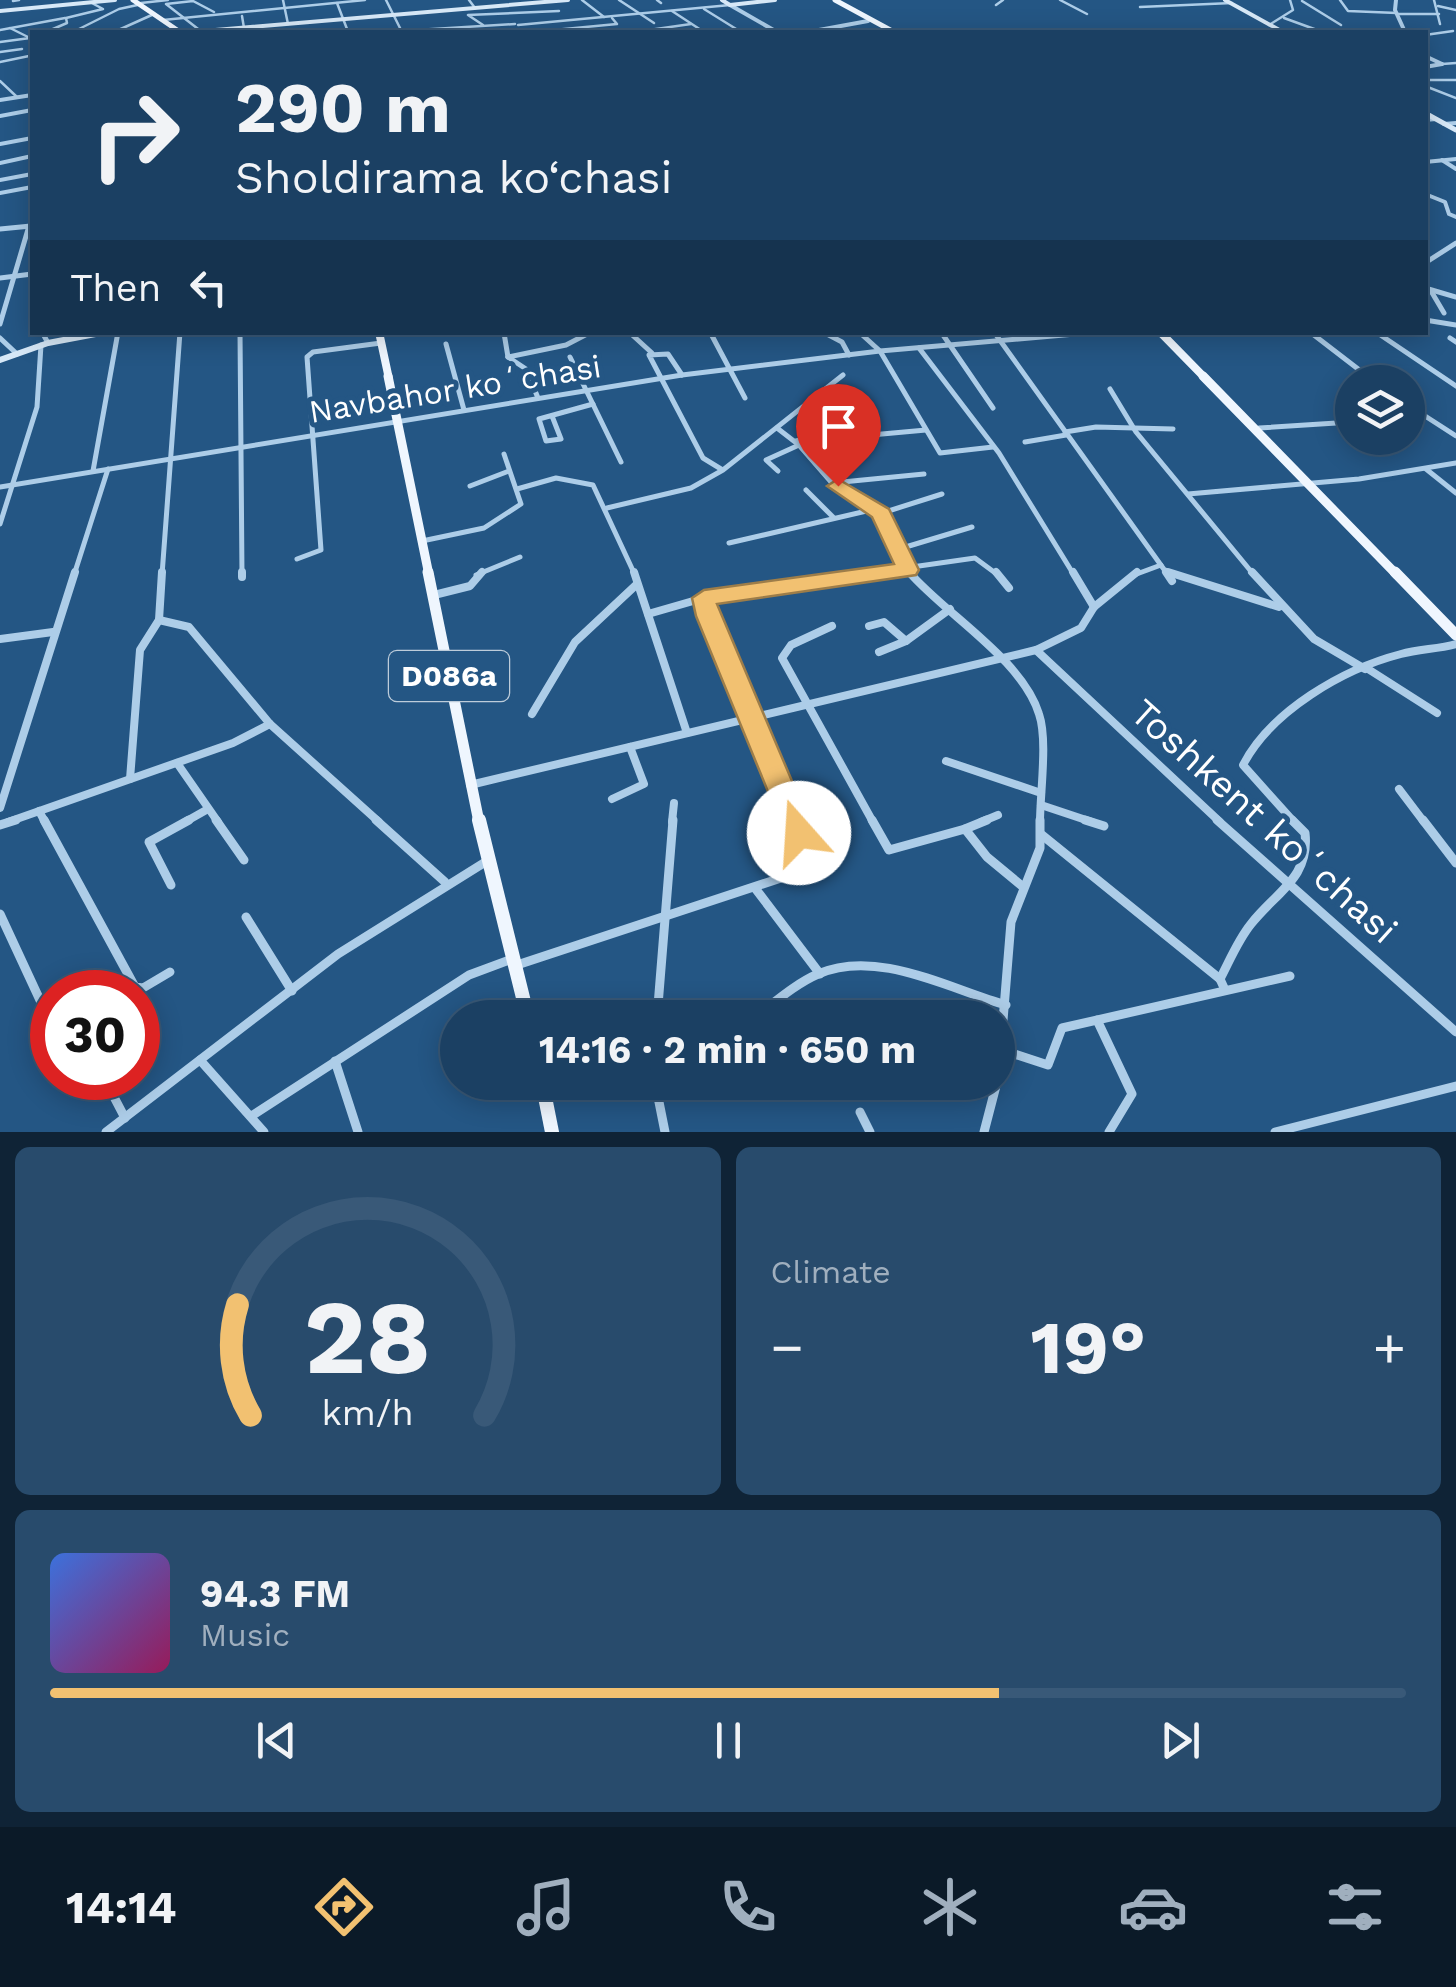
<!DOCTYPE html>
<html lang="en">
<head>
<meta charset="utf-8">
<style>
	:root { --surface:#1b4063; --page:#284b6c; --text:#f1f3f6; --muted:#a0afbe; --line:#395978; --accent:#f2c171 }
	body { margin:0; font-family:"Work Sans",sans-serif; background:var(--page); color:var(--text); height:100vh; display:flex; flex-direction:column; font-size:38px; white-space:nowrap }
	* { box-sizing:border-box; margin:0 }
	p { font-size:32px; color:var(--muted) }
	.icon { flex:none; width:55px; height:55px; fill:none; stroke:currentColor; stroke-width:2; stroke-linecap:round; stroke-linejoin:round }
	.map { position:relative; height:1132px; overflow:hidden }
	.drawer { display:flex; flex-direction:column; gap:15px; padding:15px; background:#0f2336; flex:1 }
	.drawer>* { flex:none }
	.banner { position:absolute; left:30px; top:30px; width:1398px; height:305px; border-radius:0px; box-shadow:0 5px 25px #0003,0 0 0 2px var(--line); background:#1b4063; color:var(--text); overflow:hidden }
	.tools { position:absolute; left:1335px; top:365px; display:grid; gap:20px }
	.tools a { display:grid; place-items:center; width:90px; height:90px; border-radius:50%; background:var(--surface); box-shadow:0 5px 25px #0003,0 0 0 2px var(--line); font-size:50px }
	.speed { position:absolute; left:30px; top:970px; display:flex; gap:20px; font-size:50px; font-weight:700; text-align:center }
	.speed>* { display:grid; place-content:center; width:130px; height:130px; border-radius:50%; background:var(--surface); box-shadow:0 5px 25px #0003,0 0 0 2px var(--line); line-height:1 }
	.speed .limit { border:15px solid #d22; background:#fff; color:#111 }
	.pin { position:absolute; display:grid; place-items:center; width:85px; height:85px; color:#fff; margin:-102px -42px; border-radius:50% 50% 50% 0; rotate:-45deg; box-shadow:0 0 10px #0007 }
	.pin .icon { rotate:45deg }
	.me { position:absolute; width:110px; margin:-55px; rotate:341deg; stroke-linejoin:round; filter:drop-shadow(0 0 8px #0008) }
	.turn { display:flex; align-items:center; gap:35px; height:210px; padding:0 40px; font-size:45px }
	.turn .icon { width:130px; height:130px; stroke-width:2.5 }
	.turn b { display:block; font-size:70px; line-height:85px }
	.then { display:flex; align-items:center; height:95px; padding:0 40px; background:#0003; gap:20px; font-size:38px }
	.big { font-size:75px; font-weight:700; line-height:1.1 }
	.drawer .tile { flex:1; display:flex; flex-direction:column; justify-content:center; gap:15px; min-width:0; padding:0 35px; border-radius:15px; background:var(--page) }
	.drawer .dial { align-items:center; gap:0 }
	.dial svg { height:260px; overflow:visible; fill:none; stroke:var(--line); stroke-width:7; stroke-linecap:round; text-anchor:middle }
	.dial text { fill:var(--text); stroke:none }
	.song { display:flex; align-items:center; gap:30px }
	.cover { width:120px; height:120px; border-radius:15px; background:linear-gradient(135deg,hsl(220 70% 55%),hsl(330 70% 35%)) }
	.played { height:10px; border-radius:5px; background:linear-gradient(90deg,var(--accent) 70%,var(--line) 70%) }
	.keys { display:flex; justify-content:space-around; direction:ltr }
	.heat { display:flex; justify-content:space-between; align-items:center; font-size:55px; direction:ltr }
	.drawer .tiles { flex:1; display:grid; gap:15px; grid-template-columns:1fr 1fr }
	.tile:last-child { grid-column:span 2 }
	.trip { position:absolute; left:440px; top:1000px; width:575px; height:100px; border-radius:50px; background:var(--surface); box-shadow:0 5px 25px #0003,0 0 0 2px var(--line); font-weight:700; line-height:100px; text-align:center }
	.tabs { display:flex; height:160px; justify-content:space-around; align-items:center; background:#0b1a28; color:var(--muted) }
	.tabs .icon { width:70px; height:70px }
	.tabs .current { color:var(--accent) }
	.tabs b { font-size:45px; color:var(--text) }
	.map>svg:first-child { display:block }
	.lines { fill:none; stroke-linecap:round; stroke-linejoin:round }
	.minor-far4 { stroke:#adcde8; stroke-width:2.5 }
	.minor-far3 { stroke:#adcde8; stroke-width:4 }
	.minor-far2 { stroke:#adcde8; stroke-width:5 }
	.minor-far1 { stroke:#adcde8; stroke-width:8 }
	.minor { stroke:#adcde8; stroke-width:9 }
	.tertiary { stroke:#adcde8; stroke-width:4 }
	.secondary-far2 { stroke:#d7e8f7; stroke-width:4 }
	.secondary-far1 { stroke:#d7e8f7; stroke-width:5 }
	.secondary { stroke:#d7e8f7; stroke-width:6 }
	.primary-far4 { stroke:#eff6fe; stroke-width:5 }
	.primary-far3 { stroke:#eff6fe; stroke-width:8 }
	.primary-far2 { stroke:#eff6fe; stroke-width:9 }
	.primary-far1 { stroke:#eff6fe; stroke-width:11 }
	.primary { stroke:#eff6fe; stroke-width:14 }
	.route { fill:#f2c171; stroke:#9d7d49; stroke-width:2.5 }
	.labels { text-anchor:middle; stroke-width:10; stroke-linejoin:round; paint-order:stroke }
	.shield { fill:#245684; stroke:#bdccda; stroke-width:2.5 }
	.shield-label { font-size:30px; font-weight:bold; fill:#fff }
	.street-label { font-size:32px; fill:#fff; stroke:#245684 }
	.near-street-label { font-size:38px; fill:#fff; stroke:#245684 }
</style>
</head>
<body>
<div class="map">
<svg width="1456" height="1132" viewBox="0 0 1456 1132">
	<rect width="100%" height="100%" fill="#245684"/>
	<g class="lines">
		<!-- minor-far4 -->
		<g class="minor-far4">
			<polyline points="283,0 288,24"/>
			<polyline points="386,0 401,30"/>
			<polyline points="469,0 475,8"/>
			<polyline points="582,0 604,17"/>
			<polyline points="619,0 654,23"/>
			<polyline points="657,0 661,3"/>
			<polyline points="1060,0 1087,14"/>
			<polyline points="1340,0 1348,11 1397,13"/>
			<polyline points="1434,0 1440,24"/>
			<polyline points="13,1 19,0"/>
			<polyline points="1302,1 1341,25"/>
			<polyline points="141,3 168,0"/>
			<polyline points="337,3 347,29"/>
			<polyline points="996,5 1003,0"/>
			<polyline points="1438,6 1456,10"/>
			<polyline points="1140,7 1232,3"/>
			<polyline points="704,9 741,32"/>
			<polyline points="672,11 704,32"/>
			<polyline points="1398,14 1439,14"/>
			<polyline points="242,16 244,28"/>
			<polyline points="1284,18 1317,30"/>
			<polyline points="163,20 365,0"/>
			<polyline points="483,25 468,15 559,11"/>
			<polyline points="518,25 730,5"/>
			<polyline points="1269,25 1293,10 1290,0"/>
			<polyline points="0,30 65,18"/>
			<polyline points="1366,30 1404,32"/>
			<polyline points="46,32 67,23 66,18 103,9 90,2"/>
			<polyline points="73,32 119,9 142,4"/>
			<polyline points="114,32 154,14"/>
			<polyline points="202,32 166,4 193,1 214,12"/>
			<polyline points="384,32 515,24"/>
			<polyline points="533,32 617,24 612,18"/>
			<polyline points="635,32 691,24"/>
			<polyline points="1425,35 1453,31"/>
			<polyline points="0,42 30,38 10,28"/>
			<polyline points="0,52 22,49"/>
			<polyline points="0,62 29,56"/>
			<polyline points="1442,64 1456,63"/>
			<polyline points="1425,80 1456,80"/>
			<polyline points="0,81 17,97"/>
			<polyline points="1425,86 1456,98"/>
		</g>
		<!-- minor-far3 -->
		<g class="minor-far3">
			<polyline points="0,116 32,110"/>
			<polyline points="1425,120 1436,119"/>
			<polyline points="1444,124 1456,123"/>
			<polyline points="0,144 32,138"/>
			<polyline points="1442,160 1456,169"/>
			<polyline points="0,163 32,156"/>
			<polyline points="0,180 32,174"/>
			<polyline points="0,193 32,187"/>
			<polyline points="1425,194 1445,202 1449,214 1456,217"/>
		</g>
		<!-- minor-far2 -->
		<g class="minor-far2">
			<polyline points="0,229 31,226"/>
			<polyline points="1425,263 1456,243"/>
			<polyline points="0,278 32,274"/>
			<polyline points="1425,288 1456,297"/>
			<polyline points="1431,291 1444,313"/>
			<polyline points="1425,320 1456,325"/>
			<polyline points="0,324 29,226"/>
			<polyline points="42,332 48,343"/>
			<polyline points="240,332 242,575"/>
			<polyline points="629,332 652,353"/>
			<polyline points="710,332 745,398"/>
			<polyline points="823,332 842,342 849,355"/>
			<polyline points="859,332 880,351 940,453 993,447"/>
			<polyline points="941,332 993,408"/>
			<polyline points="994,332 1168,575"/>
			<polyline points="1310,332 1375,382"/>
			<polyline points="1376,332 1456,386"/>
			<polyline points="504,333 508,357"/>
			<polyline points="0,338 17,354"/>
			<polyline points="1450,338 1456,342"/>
			<polyline points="446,344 464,410"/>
			<polyline points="919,348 999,453 1074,575"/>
			<polyline points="508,357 566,345 591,332"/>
			<polyline points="508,357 526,369 538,398"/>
			<polyline points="570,357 621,462"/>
			<polyline points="682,375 668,354 649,355 703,458 721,469"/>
			<polyline points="1110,389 1136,432 1254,575"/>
			<polyline points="1408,405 1456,436"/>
			<polyline points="552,416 561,439 546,441 539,419 593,404"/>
			<polyline points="848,423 860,436 926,430"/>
			<polyline points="777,428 799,445 832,483 882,513 910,575"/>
			<polyline points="1259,428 1352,422"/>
			<polyline points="1065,432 1096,427 1173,429"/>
			<polyline points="796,441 826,433"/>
			<polyline points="1025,442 1066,435"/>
			<polyline points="1426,469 1456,493"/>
			<polyline points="93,471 118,332"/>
			<polyline points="778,471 766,460 799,445"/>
			<polyline points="832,483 924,474"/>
			<polyline points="470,486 509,471"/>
			<polyline points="0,487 682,375 880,351 1098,332"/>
			<polyline points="517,489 556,478 593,485 635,575"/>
			<polyline points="806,490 833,517"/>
			<polyline points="1188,494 1359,479 1456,463"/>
			<polyline points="607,508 691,488 723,470 843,375"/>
			<polyline points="882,513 942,494"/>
			<polyline points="0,524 37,407 41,345"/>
			<polyline points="422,541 484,528 521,504 504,454"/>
			<polyline points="729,543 875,509"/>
			<polyline points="899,549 972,527"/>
			<polyline points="297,559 321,550 307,357 313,352 381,343"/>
			<polyline points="1167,572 1176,575"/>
			<polyline points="74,575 108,469"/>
			<polyline points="162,575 180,332"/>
			<polyline points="476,575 520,557"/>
			<polyline points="856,575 975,558 998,575"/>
			<polyline points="1134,575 1161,565"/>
		</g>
		<!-- minor-far1 -->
		<g class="minor-far1">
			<polyline points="242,572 242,577"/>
			<polyline points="634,572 687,733"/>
			<path d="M 909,572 C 945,614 1022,659 1039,714 C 1048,740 1040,793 1040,822"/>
			<polyline points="996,572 1009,588"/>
			<polyline points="1073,572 1094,607"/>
			<polyline points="1166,572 1172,581"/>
			<polyline points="1168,572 1279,607"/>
			<polyline points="1252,572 1314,639 1365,669"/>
			<polyline points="434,595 470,586 482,572"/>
			<polyline points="704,598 798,822"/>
			<polyline points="648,614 714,595 873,572"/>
			<polyline points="159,620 189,627 270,724 379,822"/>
			<polyline points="832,626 791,645 782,658 873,822"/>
			<polyline points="869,626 884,622 906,641 950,609"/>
			<polyline points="0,639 53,632"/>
			<polyline points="1036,650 1220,822"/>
			<polyline points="879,652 906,641"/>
			<polyline points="1368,669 1437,713"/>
			<polyline points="532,714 575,642 636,585"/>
			<polyline points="946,761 1041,793"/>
			<polyline points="177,763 218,822"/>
			<polyline points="130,779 140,650 159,620 162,572"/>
			<polyline points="470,785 1036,650 1081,628 1094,607 1137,572"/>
			<polyline points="1399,789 1424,822"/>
			<polyline points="612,799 644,784 630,747"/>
			<polyline points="1041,805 1092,822"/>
			<polyline points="0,808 75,572"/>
			<polyline points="39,811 45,822"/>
			<polyline points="8,822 233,743 270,724"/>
			<polyline points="185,822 208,809"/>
			<polyline points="672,822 674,803"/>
			<polyline points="981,822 998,815"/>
			<path d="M 1294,822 L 1243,765 C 1271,711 1343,669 1401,654 C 1419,649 1438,649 1456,644"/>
		</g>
		<!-- minor -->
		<g class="minor">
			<polyline points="44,820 135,987 143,988 170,972"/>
			<polyline points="216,820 244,860"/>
			<polyline points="376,820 445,882"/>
			<polyline points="872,820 889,850 965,829 987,857 1022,886"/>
			<polyline points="1085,820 1104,826"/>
			<polyline points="1217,820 1456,1032"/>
			<polyline points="1423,820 1456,863"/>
			<polyline points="0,825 16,820"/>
			<polyline points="965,829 987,820"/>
			<polyline points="1042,835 1220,979"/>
			<polyline points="171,885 149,842 189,820"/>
			<polyline points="755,888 820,974"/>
			<polyline points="0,914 52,1026"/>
			<polyline points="246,917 292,991"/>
			<polyline points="517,965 787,876 772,846 799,833 797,820"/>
			<path d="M 1225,990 L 1220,979 C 1230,960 1238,940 1251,924 C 1276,892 1310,878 1305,833 L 1292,820"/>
			<polyline points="657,1018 673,820"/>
			<path d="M 754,1018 C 774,1003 795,984 818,974 C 877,948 949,989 1006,1005"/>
			<polyline points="1097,1020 1132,1094 1109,1132"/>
			<polyline points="1002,1050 1048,1065 1062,1028 1290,976"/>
			<polyline points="200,1060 264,1132"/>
			<polyline points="335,1061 358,1132"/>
			<polyline points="104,1078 125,1118"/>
			<polyline points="655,1082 665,1132"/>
			<polyline points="998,1082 1011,922 1040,848 1040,820"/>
			<polyline points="860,1112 870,1132"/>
			<polyline points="253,1115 469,975 512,959"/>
			<polyline points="106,1132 338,954 487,861"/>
			<polyline points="984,1132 997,1082"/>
			<polyline points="1275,1132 1456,1086"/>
		</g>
		<!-- tertiary -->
		<g class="tertiary">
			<polyline points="1396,0 1395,10 1405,32"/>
			<polyline points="730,5 777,32"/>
			<polyline points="808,32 868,21"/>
			<polyline points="1425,56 1442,64"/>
			<polyline points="1425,67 1442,64"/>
			<polyline points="0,100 32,95"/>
			<polyline points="1425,162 1456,159"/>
		</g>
		<!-- secondary-far2 -->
		<g class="secondary-far2">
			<polyline points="722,0 730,5 775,0"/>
			<polyline points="1225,0 1283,32"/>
			<polyline points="0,11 115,0"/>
			<polyline points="192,32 568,0"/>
		</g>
		<!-- secondary-far1 -->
		<polyline class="secondary-far1" points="1425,113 1456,130"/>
		<!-- secondary -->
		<polyline class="secondary" points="0,360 48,343 106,332"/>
		<!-- primary-far4 -->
		<g class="primary-far4">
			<polyline points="133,0 180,32"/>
			<polyline points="835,0 894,32"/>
		</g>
		<!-- primary-far3 -->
		<g class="primary-far3">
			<polyline points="379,332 389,379"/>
			<polyline points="1160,332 1206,379"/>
		</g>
		<!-- primary-far2 -->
		<g class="primary-far2">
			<polyline points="388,376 429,575"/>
			<polyline points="1203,376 1397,575"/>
		</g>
		<!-- primary-far1 -->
		<g class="primary-far1">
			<polyline points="428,572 479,822"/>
			<polyline points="1395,572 1456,635"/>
		</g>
		<!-- primary -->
		<g class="primary">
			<polyline points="479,820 528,1018"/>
			<polyline points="542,1082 552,1132"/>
		</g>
	</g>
	<!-- route -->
	<polygon class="route" points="838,479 889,509 919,570 916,575 717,604 814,833 810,841 789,841 785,833 696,616 692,598 704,590 894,564 872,517 827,486"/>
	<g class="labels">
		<!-- shield labels -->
		<rect class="shield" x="389" y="651" width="120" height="50" rx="8"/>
		<g class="shield-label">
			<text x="449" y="686">D086a</text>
		</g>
		<!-- street labels -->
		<g class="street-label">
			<text transform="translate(455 389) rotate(-9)" y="11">Navbahor koʻchasi</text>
		</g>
		<!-- near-street labels -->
		<g class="near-street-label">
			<text transform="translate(1264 821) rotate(42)" y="13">Toshkent koʻchasi</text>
		</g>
	</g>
</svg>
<div class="tools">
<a><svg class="icon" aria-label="layers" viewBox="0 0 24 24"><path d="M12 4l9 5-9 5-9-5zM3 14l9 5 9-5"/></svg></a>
</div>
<div class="speed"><div class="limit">30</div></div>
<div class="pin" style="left:838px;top:486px;background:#d93025"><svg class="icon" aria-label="arrive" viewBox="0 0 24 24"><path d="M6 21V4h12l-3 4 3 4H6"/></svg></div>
<svg class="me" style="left:799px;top:833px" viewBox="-20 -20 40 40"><circle r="19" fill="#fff"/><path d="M0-13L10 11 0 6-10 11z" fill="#f2c171"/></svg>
<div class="trip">14:16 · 2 min · 650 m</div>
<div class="banner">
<div class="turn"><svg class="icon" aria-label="right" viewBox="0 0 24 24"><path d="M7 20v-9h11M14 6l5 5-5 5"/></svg><div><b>290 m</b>Sholdirama ko‘chasi</div></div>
<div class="then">Then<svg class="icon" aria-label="left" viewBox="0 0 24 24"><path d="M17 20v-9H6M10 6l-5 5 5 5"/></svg></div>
</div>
</div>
<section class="drawer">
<div class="tiles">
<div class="tile dial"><svg viewBox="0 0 100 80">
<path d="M14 69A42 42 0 1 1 86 69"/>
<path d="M14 69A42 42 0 0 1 10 35" stroke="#f2c171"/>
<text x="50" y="56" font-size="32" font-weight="700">28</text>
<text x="50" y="72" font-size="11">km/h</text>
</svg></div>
<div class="tile"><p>Climate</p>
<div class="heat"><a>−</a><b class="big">19°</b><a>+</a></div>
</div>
<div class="tile">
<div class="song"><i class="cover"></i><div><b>94.3 FM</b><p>Music</p></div></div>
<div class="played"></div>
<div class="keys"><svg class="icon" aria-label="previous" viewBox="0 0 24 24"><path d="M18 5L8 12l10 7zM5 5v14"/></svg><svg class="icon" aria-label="pause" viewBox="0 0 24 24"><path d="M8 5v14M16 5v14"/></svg><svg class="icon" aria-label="next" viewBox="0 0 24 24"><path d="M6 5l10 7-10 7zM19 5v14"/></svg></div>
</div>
</div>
</section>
<nav class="tabs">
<b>14:14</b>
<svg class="icon current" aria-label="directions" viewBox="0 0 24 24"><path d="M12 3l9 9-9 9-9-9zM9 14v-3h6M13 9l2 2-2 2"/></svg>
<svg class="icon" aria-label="music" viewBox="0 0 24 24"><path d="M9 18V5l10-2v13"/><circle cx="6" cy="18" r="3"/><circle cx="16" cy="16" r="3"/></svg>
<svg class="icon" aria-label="phone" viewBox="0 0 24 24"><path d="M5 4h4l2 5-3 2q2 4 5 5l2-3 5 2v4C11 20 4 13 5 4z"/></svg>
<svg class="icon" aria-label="climate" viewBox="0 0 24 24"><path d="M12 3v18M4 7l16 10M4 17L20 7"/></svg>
<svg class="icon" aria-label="car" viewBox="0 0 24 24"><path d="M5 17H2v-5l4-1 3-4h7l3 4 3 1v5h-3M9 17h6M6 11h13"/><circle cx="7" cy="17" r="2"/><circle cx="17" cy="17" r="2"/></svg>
<svg class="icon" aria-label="filters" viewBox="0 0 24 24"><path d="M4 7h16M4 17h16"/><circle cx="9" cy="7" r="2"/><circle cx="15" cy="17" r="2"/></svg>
</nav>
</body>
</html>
